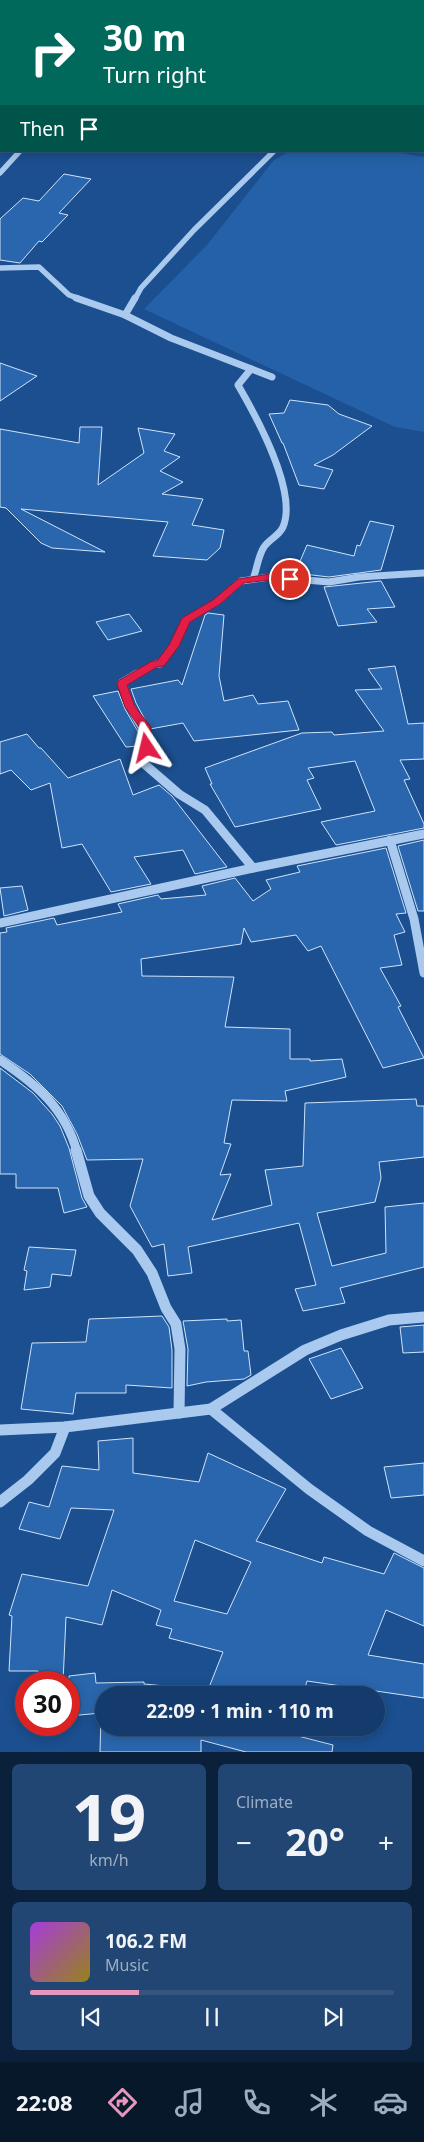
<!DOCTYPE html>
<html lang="en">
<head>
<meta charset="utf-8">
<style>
	:root { --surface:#143b6b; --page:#214673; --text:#f1f3f6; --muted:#9dadc1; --line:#33557e; --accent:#e797bd }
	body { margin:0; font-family:"Noto Sans",sans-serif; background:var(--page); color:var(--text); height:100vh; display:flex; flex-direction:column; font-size:19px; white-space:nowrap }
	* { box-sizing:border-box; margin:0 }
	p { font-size:16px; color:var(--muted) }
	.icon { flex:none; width:28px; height:28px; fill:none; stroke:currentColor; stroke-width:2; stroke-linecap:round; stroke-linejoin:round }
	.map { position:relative; height:1752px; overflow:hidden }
	.details { display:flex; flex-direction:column; gap:12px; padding:12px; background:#0b203b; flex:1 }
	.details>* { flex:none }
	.guide { position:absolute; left:0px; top:0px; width:425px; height:152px; box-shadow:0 2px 12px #0003,0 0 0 1px var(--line); background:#00695c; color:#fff; overflow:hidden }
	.speed { position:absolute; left:15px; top:1671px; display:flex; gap:10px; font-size:25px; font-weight:700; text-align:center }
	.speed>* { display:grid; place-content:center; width:65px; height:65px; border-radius:50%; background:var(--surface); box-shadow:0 2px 12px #0003,0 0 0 1px var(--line); line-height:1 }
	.speed .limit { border:8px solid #d22; background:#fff; color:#111 }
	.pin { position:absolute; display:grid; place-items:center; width:42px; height:42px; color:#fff; margin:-21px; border:2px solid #fff; border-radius:50%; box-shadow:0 1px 5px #0007 }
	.me { position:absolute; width:55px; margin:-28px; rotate:350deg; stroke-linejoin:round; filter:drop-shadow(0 0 4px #0008) }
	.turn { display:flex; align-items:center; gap:18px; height:105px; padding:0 20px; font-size:22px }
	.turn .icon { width:65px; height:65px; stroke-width:2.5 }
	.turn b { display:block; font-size:35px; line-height:42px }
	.then { display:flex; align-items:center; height:48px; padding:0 20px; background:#0003; gap:10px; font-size:19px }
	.big { font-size:38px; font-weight:700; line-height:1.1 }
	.details .widget { flex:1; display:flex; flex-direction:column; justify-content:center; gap:8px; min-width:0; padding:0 18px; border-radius:8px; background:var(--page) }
	.details .dial { align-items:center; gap:0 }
	.dial b { font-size:65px; line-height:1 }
	.song { display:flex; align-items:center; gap:15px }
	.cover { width:60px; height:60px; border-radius:8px; background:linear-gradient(135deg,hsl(280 70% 55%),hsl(50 70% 35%)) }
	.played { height:5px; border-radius:2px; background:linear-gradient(90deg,var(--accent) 30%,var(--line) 30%) }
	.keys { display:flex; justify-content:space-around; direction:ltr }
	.heat { display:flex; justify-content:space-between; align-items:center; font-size:28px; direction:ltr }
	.details .tiles { flex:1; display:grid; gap:12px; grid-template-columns:1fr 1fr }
	.widget:last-child { grid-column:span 2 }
	.trip { position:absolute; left:95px; top:1686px; width:290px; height:50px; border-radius:25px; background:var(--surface); box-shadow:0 2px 12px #0003,0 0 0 1px var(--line); font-weight:700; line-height:50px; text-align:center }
	.dock { display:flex; height:80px; justify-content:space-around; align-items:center; background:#08182b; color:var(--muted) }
	.dock .icon { width:35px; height:35px }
	.dock .current { color:var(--accent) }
	.dock b { font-size:22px; color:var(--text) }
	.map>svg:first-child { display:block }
	.green { fill:#2461a8 }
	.building { fill:#2a66ad; stroke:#cfe3fa; fill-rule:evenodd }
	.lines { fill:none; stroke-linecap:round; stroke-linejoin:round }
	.minor-far3 { stroke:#a9c9ee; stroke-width:5.5 }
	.minor-far2 { stroke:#a9c9ee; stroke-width:7 }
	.minor-far1 { stroke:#a9c9ee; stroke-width:9 }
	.minor { stroke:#a9c9ee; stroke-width:11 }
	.route { fill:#e11d48; stroke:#92132f }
</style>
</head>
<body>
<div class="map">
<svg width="424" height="1752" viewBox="0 0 424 1752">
	<rect width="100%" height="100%" fill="#1b4f8f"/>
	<!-- green -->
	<polygon class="green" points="290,151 388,151 424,157 424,432 395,427 144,309 207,245 274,160"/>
	<!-- building -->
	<g class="building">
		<polygon points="64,174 91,179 59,213 68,215 42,242 39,241 20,263 0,260 0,219 23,198 39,201"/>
		<polygon points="0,363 37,376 0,401"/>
		<polygon points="290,400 328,405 339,414 372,426 333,455 314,465 333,470 324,489 299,485 283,443 282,443 269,414 284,413"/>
		<polygon points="80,427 102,427 98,485 144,453 138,428 175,434 164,451 180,457 160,471 183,482 162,494 203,499 192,525 224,530 220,548 207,560 153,556 168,522 21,509 105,552 52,548 41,543 6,508 0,507 0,429 79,443"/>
		<polygon points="370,521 394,526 381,570 329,577 295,573 307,545 354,556 357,545 360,546"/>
		<polygon points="381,581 395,607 367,609 377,622 338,626 324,587"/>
		<polygon points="208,613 224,615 219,676 224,701 253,695 258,704 288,701 299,730 194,741 183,723 150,729 136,703 131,689 178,680 182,685 205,615"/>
		<polygon points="129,614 142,631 108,640 96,622"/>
		<polygon points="395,666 408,724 424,723 424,759 400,760 410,779 404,780 424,824 424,828 336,845 321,822 375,811 355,761 308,768 314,778 307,780 321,809 235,827 210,784 212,784 205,768 302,733 332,732 334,735 384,731 355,690 382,689 368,669"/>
		<polygon points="118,691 125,709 141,737 139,746 126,747 93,696"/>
		<polygon points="27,734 39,748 41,748 68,778 120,759 133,795 159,785 172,796 227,867 195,874 183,850 134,857 151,884 111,892 82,844 62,848 50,783 31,790 11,770 0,774 0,742"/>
		<polygon points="424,840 424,911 418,911 398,846"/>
		<polygon points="386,848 406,913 396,914 405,932 394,935 402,965 380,968 401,1006 398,1007 424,1058 383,1068 321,946 308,951 296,935 251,942 244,928 241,944 141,959 142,976 234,977 225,1027 290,1029 290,1059 310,1059 310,1061 342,1059 346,1077 285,1091 287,1101 232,1100 224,1143 231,1144 220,1175 231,1174 212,1220 272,1205 265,1170 303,1166 305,1103 416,1099 417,1106 424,1106 424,1157 379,1162 381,1178 375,1202 317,1213 332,1266 386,1253 385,1207 424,1203 424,1267 340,1288 345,1303 303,1311 295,1289 316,1285 299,1223 188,1247 192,1273 168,1276 164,1244 152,1247 130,1206 143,1159 87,1160 77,1134 62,1106 30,1074 0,1054 0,933 7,932 6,928 54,918 57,925 122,912 118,904 158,895 161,899 206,895 202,886 235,878 253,901 271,889 266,880 300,872 297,866"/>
		<polygon points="22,886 28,910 4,916 0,888"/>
		<polygon points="0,1068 33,1093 52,1114 60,1126 69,1148 82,1198 87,1207 64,1213 58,1188 16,1188 16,1174 0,1174"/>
		<polygon points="29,1247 76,1250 71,1276 52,1274 50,1287 24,1290 27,1271 24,1270"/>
		<polygon points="162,1316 169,1327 172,1350 172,1388 126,1385 126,1393 76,1393 73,1414 21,1409 32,1343 86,1342 89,1319"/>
		<polygon points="227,1319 227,1321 241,1320 244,1351 248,1351 251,1375 244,1379 206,1382 187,1386 188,1349 183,1321"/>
		<polygon points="424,1325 424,1352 403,1353 400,1327"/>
		<polygon points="341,1348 363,1388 331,1399 309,1359"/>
		<path d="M 133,1438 L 133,1473 L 199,1482 L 208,1453 L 286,1489 L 256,1541 L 322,1563 L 324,1557 L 384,1574 L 394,1553 L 424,1568 L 424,1626 L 386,1610 L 368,1655 L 424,1664 L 424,1698 L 307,1681 L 303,1695 L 104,1695 L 104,1728 L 295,1728 L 294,1735 L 333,1745 L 332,1752 L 246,1752 L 201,1740 L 201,1752 L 100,1752 L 101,1713 L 69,1716 L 69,1676 L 95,1673 L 96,1683 L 144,1682 L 144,1684 L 208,1690 L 223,1652 L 169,1638 L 172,1629 L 156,1625 L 161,1610 L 112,1590 L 102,1625 L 66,1617 L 63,1682 L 38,1682 L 38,1671 L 9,1671 L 12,1616 L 9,1615 L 22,1574 L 88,1586 L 114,1510 L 71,1508 L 60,1539 L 19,1529 L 29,1502 L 49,1507 L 62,1466 L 99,1470 L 98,1441 ZM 195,1540 L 251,1562 L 227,1614 L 174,1601 Z"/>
		<polygon points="424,1463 424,1495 391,1498 384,1467"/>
	</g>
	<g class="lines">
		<!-- minor-far3 -->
		<g class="minor-far3">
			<polyline points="0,173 20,151"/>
			<polyline points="0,268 39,267 69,295 80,299"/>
			<polyline points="135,299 141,288 194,230 274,151"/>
		</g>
		<!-- minor-far2 -->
		<g class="minor-far2">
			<polyline points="76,298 125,315"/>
			<polyline points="135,298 125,315 171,338 272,377"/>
			<path d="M 251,369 L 238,385 C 256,416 298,492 283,527 C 279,536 269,539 264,547 C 258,556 257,569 253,579"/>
			<polyline points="135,676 155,664 160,664 174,646 186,620 217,602 241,581 270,577 329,582 359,577 424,573"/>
		</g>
		<!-- minor-far1 -->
		<g class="minor-far1">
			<polyline points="137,674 122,683 130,706 147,736 145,751 141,761 179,794 205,810 253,868"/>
			<polyline points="390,840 414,919 424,973"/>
			<polyline points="0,923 253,868 424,834"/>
			<path d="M 0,1060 C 36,1084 65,1108 77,1152"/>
		</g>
		<!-- minor -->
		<g class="minor">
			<polyline points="76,1150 89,1196 100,1213 137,1250 152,1273 166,1308 176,1324 180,1349 179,1413"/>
			<polyline points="211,1409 309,1489 368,1531 424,1561"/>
			<polyline points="0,1430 65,1427 211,1409 305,1350 341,1335 389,1320 424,1317"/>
			<polyline points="0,1502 28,1480 55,1453 65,1427"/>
		</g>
	</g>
	<!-- route -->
	<polygon class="route" points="270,574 290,576 295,579 290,582 270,580 244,583 220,604 190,622 179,646 164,666 157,667 127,685 135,707 151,727 152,748 151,750 143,750 140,728 125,707 117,684 118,681 152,661 157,661 169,645 182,618 213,600 238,579"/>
</svg>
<div class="speed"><div class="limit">30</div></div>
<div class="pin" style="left:290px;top:579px;background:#d93025"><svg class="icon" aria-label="arrive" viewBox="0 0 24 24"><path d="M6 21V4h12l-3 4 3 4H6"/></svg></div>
<svg class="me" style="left:147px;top:748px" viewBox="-20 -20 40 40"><path d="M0-17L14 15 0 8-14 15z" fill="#e11d48" stroke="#fff" stroke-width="4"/></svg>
<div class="trip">22:09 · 1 min · 110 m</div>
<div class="guide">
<div class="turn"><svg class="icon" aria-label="right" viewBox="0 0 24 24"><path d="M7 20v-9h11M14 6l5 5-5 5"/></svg><div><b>30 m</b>Turn right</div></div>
<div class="then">Then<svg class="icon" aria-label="arrive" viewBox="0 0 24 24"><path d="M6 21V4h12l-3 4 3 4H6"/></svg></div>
</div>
</div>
<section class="details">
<div class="tiles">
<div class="widget dial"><b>19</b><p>km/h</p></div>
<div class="widget"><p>Climate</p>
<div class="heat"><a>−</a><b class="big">20°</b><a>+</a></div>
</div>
<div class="widget">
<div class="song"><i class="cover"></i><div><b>106.2 FM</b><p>Music</p></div></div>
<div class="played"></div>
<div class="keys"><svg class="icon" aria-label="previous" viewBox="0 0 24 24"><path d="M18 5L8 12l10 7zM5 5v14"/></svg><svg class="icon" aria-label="pause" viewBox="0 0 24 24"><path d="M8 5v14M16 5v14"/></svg><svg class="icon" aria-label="next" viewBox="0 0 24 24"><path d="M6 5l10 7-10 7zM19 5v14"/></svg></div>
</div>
</div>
</section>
<nav class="dock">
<b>22:08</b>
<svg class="icon current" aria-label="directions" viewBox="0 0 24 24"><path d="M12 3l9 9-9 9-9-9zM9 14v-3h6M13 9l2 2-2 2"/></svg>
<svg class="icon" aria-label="music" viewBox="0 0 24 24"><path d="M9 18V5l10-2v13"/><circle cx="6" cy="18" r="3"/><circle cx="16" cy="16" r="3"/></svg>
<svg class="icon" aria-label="phone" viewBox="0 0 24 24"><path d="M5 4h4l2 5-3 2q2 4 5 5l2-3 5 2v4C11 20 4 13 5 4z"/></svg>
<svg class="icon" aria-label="climate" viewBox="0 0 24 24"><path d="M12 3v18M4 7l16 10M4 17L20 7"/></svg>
<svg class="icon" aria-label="car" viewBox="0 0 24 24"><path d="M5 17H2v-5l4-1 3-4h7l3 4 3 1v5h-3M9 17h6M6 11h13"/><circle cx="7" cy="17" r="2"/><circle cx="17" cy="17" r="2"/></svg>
</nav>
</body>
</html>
